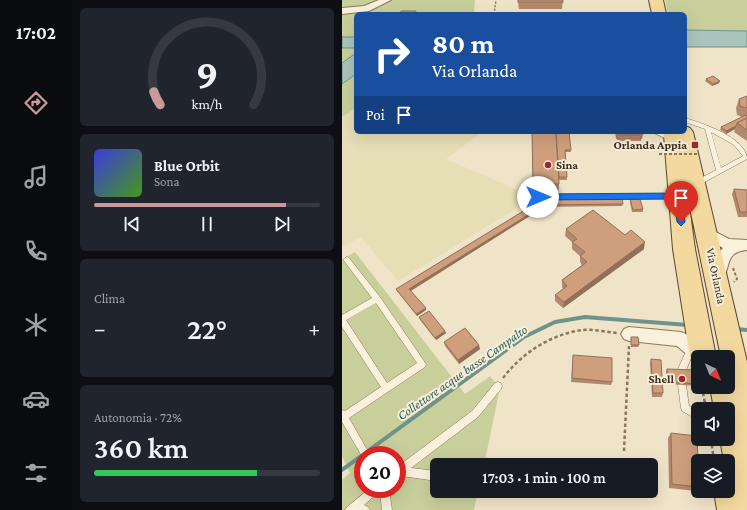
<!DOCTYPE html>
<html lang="it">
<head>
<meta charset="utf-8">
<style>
	:root { --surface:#171b24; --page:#20242c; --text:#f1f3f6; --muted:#9ea1a6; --line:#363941; --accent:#cc999b }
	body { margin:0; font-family:"Crimson Pro",serif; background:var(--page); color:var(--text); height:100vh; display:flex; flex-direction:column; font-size:15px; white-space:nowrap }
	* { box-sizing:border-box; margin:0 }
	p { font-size:13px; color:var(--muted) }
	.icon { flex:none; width:22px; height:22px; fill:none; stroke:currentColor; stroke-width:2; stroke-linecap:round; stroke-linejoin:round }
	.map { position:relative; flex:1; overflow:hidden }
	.sheet { display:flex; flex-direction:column; gap:8px; padding:8px; background:#0d0f14; width:270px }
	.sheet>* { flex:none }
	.guide { position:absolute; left:12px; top:12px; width:333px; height:122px; border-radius:6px; box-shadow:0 4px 16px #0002; background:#1a4fa0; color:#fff; overflow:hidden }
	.needle { width:26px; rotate:137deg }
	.buttons { position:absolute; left:349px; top:350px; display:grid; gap:8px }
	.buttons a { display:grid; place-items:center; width:44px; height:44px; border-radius:6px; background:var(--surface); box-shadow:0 4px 16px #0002; font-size:20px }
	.speed { position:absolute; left:12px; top:446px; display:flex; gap:8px; font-size:20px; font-weight:700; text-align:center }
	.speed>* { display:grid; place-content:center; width:52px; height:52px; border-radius:50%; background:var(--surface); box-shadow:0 4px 16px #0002; line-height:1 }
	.speed .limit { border:6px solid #d22; background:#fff; color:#111 }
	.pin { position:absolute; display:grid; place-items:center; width:34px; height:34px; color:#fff; margin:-41px -17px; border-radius:50% 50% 50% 0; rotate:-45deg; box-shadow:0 0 4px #0007 }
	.pin .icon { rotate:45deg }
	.me { position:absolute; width:44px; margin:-22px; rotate:90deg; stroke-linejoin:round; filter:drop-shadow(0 0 3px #0008) }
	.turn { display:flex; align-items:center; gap:14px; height:84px; padding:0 12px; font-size:18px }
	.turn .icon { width:52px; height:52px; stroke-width:2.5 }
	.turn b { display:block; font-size:28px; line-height:34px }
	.then { display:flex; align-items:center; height:38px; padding:0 12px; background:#0003; gap:8px; font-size:15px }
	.big { font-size:30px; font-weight:600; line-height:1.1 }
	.sheet .tile { flex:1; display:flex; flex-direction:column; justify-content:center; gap:6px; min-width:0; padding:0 14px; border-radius:6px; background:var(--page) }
	.sheet .dial { align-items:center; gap:0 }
	.dial svg { height:104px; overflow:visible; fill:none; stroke:var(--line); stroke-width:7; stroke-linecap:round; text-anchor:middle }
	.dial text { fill:var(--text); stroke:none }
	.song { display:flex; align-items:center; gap:12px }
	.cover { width:48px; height:48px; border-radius:6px; background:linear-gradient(135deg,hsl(240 70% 55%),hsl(100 70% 35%)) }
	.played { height:4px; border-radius:2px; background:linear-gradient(90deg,var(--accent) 85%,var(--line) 85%) }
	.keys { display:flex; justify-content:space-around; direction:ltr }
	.heat { display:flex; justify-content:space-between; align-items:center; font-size:22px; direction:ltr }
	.charge { height:6px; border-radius:3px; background:linear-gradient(90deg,#34c759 72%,var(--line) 0) }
	.trip { position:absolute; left:88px; top:458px; width:228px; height:40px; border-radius:6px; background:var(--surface); box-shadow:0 4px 16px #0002; font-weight:600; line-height:40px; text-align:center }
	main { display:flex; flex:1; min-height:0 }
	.dock { display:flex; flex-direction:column; width:72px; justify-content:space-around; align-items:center; background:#090b0e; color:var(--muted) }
	.dock .icon { width:28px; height:28px }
	.dock .active { color:var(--accent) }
	.dock b { font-size:18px; color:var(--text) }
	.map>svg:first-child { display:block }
	.farmland { fill:#e6deb5 }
	.green { fill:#c9cf9b; fill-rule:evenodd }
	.water { fill:#a9c4bc; stroke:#6f938a }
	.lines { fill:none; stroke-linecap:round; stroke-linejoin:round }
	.stream { stroke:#6f938a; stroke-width:4 }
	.lane-casing { stroke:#8d765c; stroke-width:1 }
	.street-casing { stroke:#8d765c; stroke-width:2 }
	.primary-casing { stroke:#5b4430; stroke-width:2 }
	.path-far2 { stroke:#8d765c; stroke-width:1.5; stroke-dasharray:2 1.5; stroke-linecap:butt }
	.path-far1 { stroke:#8d765c; stroke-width:2; stroke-dasharray:3 2; stroke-linecap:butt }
	.path { stroke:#8d765c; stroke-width:2.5; stroke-dasharray:3.5 2.5; stroke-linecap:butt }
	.lane { fill:#faf1dc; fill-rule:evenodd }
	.street { fill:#faf1dc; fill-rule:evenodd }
	.primary { fill:#f3d9a0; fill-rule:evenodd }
	.path-bridge { stroke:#8d765c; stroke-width:2; stroke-dasharray:3 2; stroke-linecap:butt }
	.wall { fill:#b2896c }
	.shaded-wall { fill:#916f58 }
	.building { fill:#cf9f7d; stroke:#916f58 }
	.route { fill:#1a73e8; stroke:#114b97 }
	.poi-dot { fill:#9e2a2b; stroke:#f7eed8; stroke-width:1.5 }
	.labels { text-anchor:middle; stroke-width:4; stroke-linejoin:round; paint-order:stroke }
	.poi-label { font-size:12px; font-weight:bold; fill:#3d2e20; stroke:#f7eed8; text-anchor:end }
	.street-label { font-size:12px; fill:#3d2e20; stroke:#f7eed8 }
	.water-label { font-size:13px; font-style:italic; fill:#2f5d5a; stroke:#f7eed8 }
</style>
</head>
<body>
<main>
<nav class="dock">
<b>17:02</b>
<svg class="icon active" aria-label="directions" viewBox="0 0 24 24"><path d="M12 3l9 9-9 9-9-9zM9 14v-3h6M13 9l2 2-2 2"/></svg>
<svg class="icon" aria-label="music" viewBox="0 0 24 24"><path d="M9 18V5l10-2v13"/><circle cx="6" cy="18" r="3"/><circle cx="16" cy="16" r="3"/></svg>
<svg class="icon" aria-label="phone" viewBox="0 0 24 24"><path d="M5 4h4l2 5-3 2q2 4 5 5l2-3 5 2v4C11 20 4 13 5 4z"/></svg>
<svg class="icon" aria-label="climate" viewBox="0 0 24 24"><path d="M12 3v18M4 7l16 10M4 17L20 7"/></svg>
<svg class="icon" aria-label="car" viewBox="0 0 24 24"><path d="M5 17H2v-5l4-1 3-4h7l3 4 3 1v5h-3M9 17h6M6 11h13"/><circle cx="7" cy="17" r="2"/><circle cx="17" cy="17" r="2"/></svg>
<svg class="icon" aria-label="filters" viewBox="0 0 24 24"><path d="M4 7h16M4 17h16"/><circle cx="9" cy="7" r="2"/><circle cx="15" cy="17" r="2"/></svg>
</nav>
<section class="sheet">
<div class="tile dial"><svg viewBox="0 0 100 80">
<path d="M14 69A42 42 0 1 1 86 69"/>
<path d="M14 69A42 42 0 0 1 9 59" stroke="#cc999b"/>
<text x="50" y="56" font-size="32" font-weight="700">9</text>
<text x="50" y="72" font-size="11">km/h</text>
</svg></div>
<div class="tile">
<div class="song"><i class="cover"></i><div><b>Blue Orbit</b><p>Sona</p></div></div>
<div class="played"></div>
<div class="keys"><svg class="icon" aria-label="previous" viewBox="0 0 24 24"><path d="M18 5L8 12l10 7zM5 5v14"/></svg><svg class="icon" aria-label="pause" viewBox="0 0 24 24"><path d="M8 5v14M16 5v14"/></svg><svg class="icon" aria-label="next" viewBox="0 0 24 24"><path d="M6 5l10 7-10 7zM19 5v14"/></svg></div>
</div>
<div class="tile"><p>Clima</p>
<div class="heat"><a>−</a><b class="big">22°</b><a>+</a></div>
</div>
<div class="tile"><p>Autonomia · 72%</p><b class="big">360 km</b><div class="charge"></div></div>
</section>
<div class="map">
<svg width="405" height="510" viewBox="0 0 405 510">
	<rect width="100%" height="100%" fill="#f0e4c8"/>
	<!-- farmland -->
	<polygon class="farmland" points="14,108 14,132 140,132 104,159 180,192 187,201 56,281 19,237 0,247 0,117"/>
	<!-- green -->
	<g class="green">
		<polygon points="0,0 133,0 132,14 14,14 14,59 0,66"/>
		<polygon points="323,0 405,0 405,31 343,30 343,14 326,14"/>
		<polygon points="14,74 14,108 0,117 0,84"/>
		<path d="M 13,252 L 123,394 L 148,376 L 158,388 L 142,465 L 95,465 L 95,491 L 136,491 L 132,510 L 0,510 L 0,480 L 8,473 L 0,456 L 0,259 ZM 21,455 L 55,455 L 55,489 L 21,489 Z"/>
	</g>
	<!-- water -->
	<g class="water">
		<polygon points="343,30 405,31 405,47 343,47"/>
		<rect x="0" y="37" width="14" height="11"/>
		<polygon points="14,53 14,74 0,84 0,63"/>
	</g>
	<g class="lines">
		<!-- stream -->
		<g class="stream">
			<polyline points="394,329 405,330"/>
			<polyline points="0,470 182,337 213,322 243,317 346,325"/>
		</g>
		<defs>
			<g id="lane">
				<path d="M 343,118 C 360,123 405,138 405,159 L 357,185 L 353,185 L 352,183 L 353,181 L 374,170 L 363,129 L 343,122 ZM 369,132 L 392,145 L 401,156 L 379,168 Z"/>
				<polygon points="310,132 318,132 332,139 331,140 327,140"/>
				<polygon points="335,194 338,196 335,198 196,199 193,197 196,195"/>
				<path d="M 5,257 L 7,258 L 38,297 L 84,364 L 83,367 L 7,418 L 28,455 L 21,455 L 21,458 L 0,422 L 0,410 L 3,411 L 39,387 L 0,327 L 0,315 L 30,298 L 3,262 L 1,260 L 3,258 ZM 34,303 L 75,363 L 45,383 L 4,320 Z"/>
				<polygon points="348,348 355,349 356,352 355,355 350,356 342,375 339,376 336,375 335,372 336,369 345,349"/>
				<polygon points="340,381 343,382 344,385 347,406 356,411 356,420 340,411 339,408 336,385 337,382"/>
				<polygon points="156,382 159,383 160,386 159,389 136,417 69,468 95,471 95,481 59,476 55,478 55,467 130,411 153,383"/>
				<polygon points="27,489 47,489 50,510 40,510 38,491 22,505 26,507 28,510 3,510 5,507"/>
			</g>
			<g id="street">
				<polygon points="37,0 49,0 27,11 0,14 0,8 22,6"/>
				<path d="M 364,227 L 387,239 L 405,240 L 405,250 C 383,252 389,265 381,279 L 376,281 L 371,279 C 366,269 374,255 381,248 L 364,239 L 357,232 L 359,228 Z"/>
				<path d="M 287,327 L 339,332 C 348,335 358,343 362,352 L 360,357 L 354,359 L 348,357 L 335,346 L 287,341 L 282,339 L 279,334 L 282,329 Z"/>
			</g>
			<g id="primary">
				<polygon points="307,0 321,0 324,14 310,14"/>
				<polygon points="343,126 348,128 351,132 405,362 405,510 375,510 372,491 386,491 386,461 382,461 378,439 386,439 386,409 372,409 368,387 386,387 386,357 379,357 346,198 353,249 374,357 356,357 356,366 352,365 348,357 331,249 322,135 324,132 343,132"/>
			</g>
		</defs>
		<!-- lane casing -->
		<use href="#lane" class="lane-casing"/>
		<!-- street casing -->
		<use href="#street" class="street-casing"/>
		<!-- primary casing -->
		<use href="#primary" class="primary-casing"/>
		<!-- path-far2 -->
		<polyline class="path-far2" points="152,14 154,0"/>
		<!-- path-far1 -->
		<polyline class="path-far1" points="391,268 395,279 392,282"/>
		<!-- path -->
		<g class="path">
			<path d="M 161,378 C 180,353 209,334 241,330 C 252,329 264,332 275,333"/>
			<polyline points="360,387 364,409"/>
			<polyline points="369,439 372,461"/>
			<polyline points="282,451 287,346"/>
		</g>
		<!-- lane -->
		<use href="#lane" class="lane"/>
		<!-- street -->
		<use href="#street" class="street"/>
		<!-- primary -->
		<use href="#primary" class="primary"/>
		<!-- path-bridge -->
		<polyline class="path-bridge" points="317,154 357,154"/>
	</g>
	<!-- wall -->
	<g class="wall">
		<polygon points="221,0 220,9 177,9 176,2"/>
		<polygon points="364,79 377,83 370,86 363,81"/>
		<polygon points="405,96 405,141 392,132 393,129 384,134 378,130 379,127 400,117 395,115 394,108 397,99"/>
		<polygon points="190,132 229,150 229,152 223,152 225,180 217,180 217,190 191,191"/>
		<polygon points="273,132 301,132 301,134 300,139 299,139 299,141 275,141 275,139 274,139"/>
		<polygon points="392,189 405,190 405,217 396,217 390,194"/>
		<polygon points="201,199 281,204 280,206 202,207 69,291 84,310 75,316 55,291 54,289"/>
		<polygon points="288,199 301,209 301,212 290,212 288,202"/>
		<polygon points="224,229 283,235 302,249 221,308 213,301 213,295 221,289 220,287 220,280 240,265 238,262 238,256 230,249 230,242 223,236"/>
		<polygon points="77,317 104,333 94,340 78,320"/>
		<polygon points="289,337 297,345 296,347 289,347"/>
		<polygon points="102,342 138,349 117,364 103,346"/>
		<polygon points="231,355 270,382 269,385 229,382"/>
		<polygon points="309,359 321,393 320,397 310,397 308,363"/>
		<polygon points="325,369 356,377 356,386 325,384 324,371"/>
		<polygon points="329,433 356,461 356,489 354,491 327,488 326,438"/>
		<polygon points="295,491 307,491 306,493"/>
	</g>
	<!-- shaded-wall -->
	<g class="shaded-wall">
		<polygon points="378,81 377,83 370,86 371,84"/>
		<polygon points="394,126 393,129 384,134 384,131"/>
		<polygon points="202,205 202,207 68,291 67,289"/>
		<polygon points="303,242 302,249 221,308 222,302"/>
		<polygon points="84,308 84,310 75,316 74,314"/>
		<polygon points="103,331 104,333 94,340 93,338"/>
		<polygon points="137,345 138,349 117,364 116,360"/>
	</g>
	<!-- building -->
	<g class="building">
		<rect x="176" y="0" width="45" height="2"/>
		<polygon points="59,11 74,11 73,14 58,14"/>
		<polygon points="371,76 378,81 371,84 364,79"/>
		<polygon points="405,96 405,108 398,106 397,99"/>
		<polygon points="404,115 405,116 405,118 395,123 394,126 384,131 379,127"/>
		<polygon points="405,118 405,130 395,123"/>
		<polygon points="190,132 214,132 217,184 191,184"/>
		<polygon points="214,132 227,132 229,150 223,150 225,177 217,177"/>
		<rect x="275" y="132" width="26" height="2"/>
		<rect x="275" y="136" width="24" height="2"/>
		<polygon points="392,189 405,190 405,212 398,212"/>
		<polygon points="280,198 281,204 202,205 67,289 84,308 74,314 54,289 201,199"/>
		<polygon points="288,199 298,199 301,209 291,210"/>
		<polygon points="251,210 283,235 289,230 303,242 222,302 213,295 225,286 220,280 245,262 238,256 243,252 230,242 235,239 224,229"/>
		<polygon points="87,311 103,331 93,338 77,317"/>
		<polygon points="123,328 137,345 116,360 102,342"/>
		<polygon points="289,337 296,337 297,345 289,345"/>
		<polygon points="231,355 270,358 270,382 230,378"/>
		<polygon points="309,359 319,360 321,393 311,393"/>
		<polygon points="325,369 355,370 356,384 326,382"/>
		<polygon points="329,433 355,436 356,461 356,487 330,484"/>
		<polygon points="286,462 308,465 286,465"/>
	</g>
	<!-- route -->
	<polygon class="route" points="336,193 340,196 343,222 339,226 335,222 332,199 196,200 192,197 196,194"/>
	<!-- markers -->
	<g class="poi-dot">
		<rect x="349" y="141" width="8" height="8" rx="2"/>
		<circle cx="206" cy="165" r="4"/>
		<circle cx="340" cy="379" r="4"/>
	</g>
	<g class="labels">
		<!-- poi labels -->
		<g class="poi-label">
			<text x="345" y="149">Orlanda Appia</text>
			<text x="214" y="169" text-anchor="start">Sina</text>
			<text x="332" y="383">Shell</text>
		</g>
		<!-- street labels -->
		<g class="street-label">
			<text transform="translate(374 276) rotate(78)" y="4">Via Orlanda</text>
		</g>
		<!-- water labels -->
		<g class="water-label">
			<text transform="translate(120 372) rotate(-35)" y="5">Collettore acque basse Campalto</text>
		</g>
	</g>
</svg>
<div class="buttons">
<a><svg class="needle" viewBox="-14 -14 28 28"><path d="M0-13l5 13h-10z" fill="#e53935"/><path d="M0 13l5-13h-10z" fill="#9ea1a6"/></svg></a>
<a><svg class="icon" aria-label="sound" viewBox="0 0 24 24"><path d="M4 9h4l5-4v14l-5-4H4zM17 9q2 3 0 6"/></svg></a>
<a><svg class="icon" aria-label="layers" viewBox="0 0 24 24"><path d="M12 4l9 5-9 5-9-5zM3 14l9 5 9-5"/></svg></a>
</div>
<div class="speed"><div class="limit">20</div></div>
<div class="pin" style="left:339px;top:222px;background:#d93025"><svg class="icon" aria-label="arrive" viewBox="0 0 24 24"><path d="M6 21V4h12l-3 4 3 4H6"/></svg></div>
<svg class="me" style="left:196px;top:197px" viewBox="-20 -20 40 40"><circle r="19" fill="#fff"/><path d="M0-13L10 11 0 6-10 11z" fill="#1a73e8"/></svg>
<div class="trip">17:03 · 1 min · 100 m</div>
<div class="guide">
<div class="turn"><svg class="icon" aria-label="right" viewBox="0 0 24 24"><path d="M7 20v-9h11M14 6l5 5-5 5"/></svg><div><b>80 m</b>Via Orlanda</div></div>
<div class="then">Poi<svg class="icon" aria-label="arrive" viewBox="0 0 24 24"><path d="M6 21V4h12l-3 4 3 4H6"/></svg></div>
</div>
</div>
</main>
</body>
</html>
